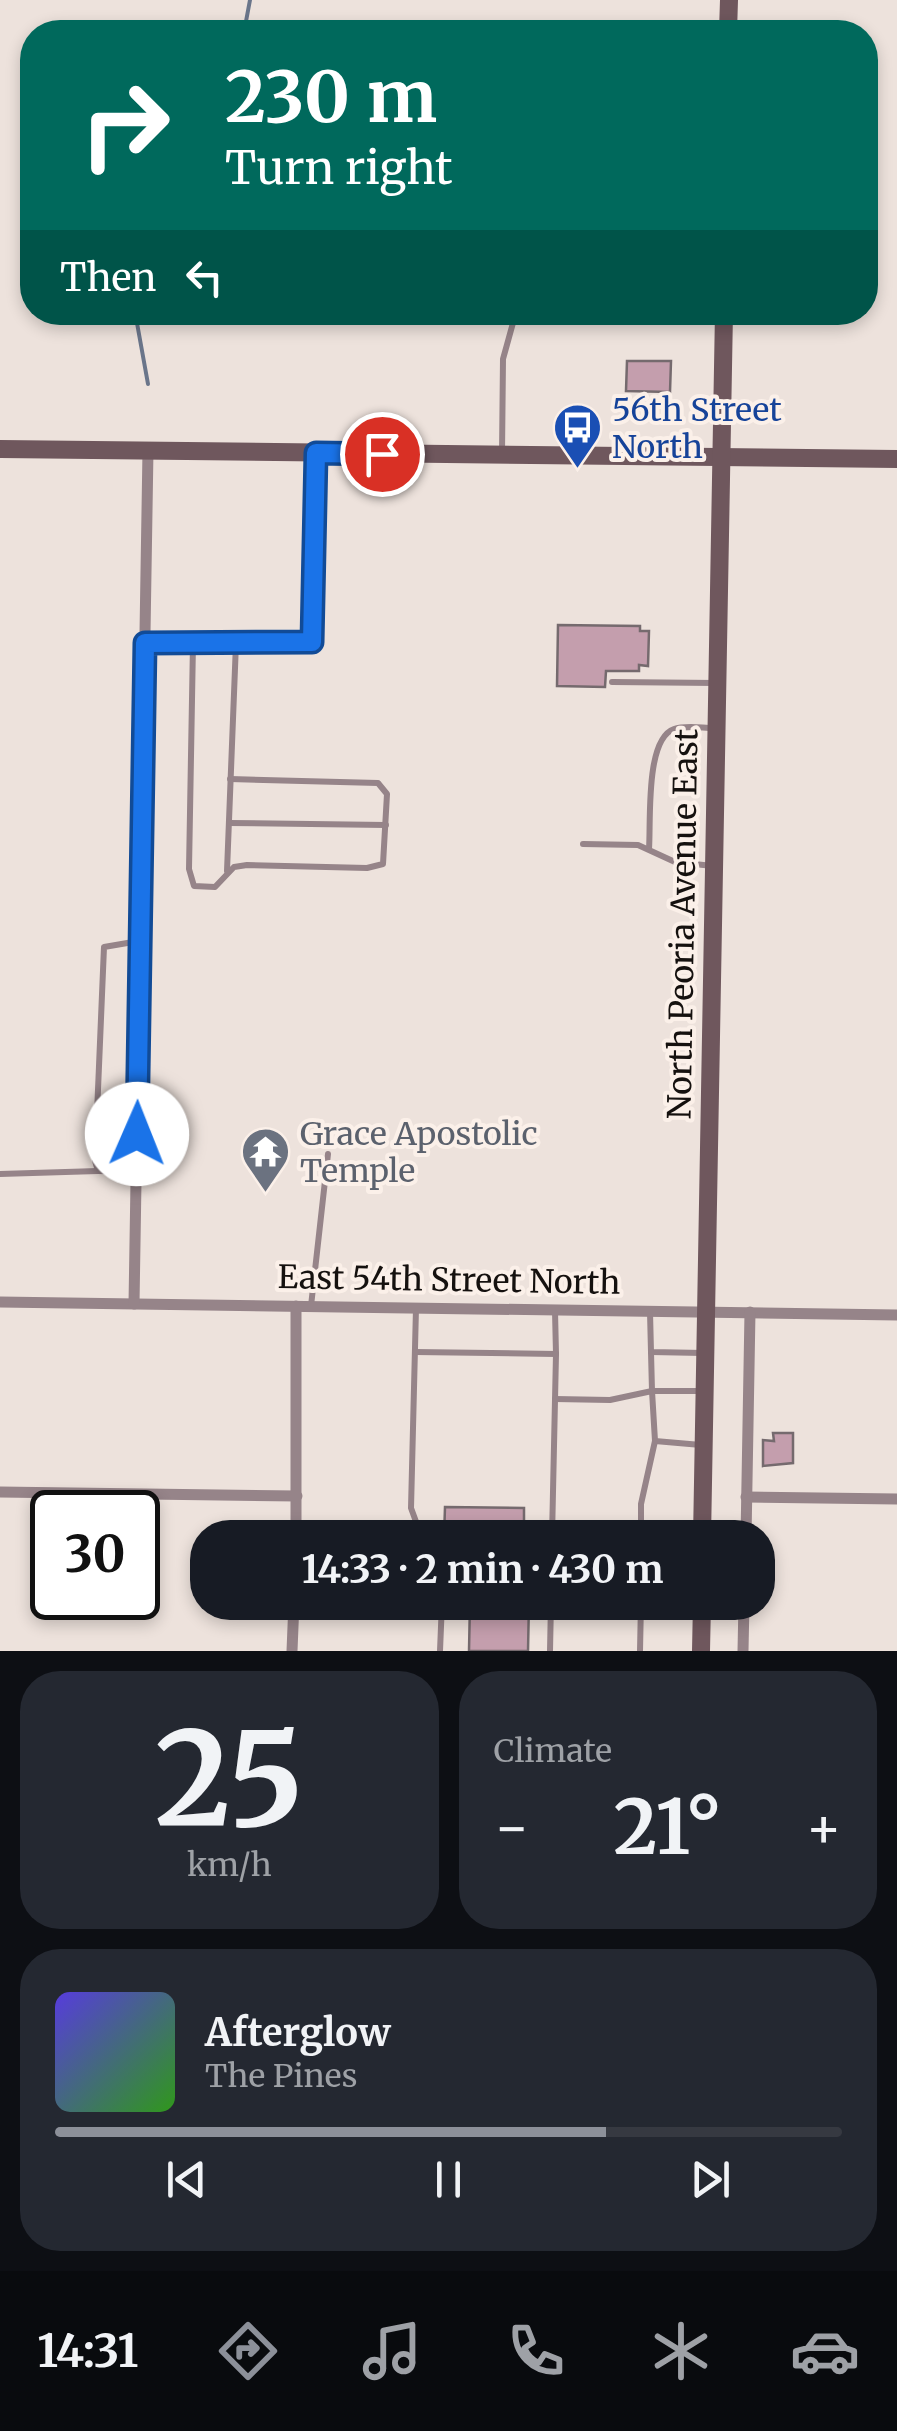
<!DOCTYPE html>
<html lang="en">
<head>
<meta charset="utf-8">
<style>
	:root { --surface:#171b24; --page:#242831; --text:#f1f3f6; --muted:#9ea1a6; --line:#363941; --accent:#8c9099 }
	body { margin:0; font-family:Merriweather,serif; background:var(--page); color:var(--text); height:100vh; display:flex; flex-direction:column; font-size:38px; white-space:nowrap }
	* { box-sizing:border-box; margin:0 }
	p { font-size:32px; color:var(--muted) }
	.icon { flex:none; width:55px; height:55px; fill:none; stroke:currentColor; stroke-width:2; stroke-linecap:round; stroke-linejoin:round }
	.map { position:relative; height:1651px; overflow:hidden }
	.side { display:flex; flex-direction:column; gap:20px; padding:20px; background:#0d0f14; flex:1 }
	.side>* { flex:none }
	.hud { position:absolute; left:20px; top:20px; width:858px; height:305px; border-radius:40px; box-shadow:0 5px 15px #0003; background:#00695c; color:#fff; overflow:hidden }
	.speed { position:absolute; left:30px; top:1490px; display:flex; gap:20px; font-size:50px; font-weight:700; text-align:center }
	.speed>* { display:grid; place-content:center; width:130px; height:130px; border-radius:50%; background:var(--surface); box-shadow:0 5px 15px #0003; line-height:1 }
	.speed .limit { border:5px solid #111; border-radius:15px; background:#fff; color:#111 }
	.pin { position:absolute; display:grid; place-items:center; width:85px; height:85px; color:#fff; margin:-42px; border:5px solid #fff; border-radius:50%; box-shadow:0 2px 10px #0007 }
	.me { position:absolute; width:110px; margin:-55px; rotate:1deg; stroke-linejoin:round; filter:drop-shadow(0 0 8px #0008) }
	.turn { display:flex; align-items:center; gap:35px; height:210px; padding:0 40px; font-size:45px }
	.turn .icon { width:130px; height:130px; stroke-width:2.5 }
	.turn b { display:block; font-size:70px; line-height:85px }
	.then { display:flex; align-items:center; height:95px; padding:0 40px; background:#0003; gap:20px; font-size:38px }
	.big { font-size:75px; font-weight:700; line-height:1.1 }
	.side .tile { flex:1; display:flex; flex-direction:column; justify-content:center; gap:15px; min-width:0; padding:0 35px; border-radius:40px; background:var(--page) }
	.side .dial { align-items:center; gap:0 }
	.dial b { font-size:130px; line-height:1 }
	.song { display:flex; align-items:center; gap:30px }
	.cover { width:120px; height:120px; border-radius:15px; background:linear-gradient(135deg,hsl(250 70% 55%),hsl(110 70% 35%)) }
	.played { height:10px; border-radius:5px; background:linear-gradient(90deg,var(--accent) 70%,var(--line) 70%) }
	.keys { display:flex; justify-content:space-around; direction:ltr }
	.heat { display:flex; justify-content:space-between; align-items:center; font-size:55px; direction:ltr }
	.side .tiles { flex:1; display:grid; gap:20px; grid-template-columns:1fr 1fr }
	.tile:last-child { grid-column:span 2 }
	.trip { position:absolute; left:190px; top:1520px; width:585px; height:100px; border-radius:40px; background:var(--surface); box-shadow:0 5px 15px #0003; font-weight:700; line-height:100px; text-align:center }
	.tab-bar { display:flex; height:160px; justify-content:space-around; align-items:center; background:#090b0e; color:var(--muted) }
	.tab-bar .icon { width:70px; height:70px }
	.tab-bar .on { color:var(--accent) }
	.tab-bar b { font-size:45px; color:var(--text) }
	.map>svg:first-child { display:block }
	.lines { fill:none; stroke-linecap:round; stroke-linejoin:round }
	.stream { stroke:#6a758a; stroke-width:4 }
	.building { fill:#c49ead; stroke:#756a6e; stroke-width:2.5 }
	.lane { stroke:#968489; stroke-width:6 }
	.street { stroke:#968489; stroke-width:11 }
	.secondary { stroke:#6f575d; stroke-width:18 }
	.route-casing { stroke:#114b97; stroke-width:25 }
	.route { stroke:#1a73e8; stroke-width:18 }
	.labels { text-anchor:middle; stroke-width:8; stroke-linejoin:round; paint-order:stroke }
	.transit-label { font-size:32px; fill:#164399; stroke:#fbf0e9; text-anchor:start }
	.street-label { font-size:32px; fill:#15110f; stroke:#fbf0e9 }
	.worship-label { font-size:32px; fill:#5b616d; stroke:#fbf0e9; text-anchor:start }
</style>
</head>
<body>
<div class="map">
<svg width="897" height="1651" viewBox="0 0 897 1651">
	<rect width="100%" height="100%" fill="#ede2dc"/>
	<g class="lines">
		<!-- stream -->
		<g class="stream">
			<polyline points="244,32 250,0"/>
			<polyline points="135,312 148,384"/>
		</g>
	</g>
	<!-- building -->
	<g class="building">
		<polygon points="627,361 671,361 670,392 626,391"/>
		<polygon points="558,625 640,626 640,631 649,631 648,666 639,665 639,671 606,671 605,687 557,686"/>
		<polygon points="773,1433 793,1433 793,1463 763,1466 763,1440 774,1441"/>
		<polygon points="445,1507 524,1508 524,1538 444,1538"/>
		<polygon points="470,1602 529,1602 528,1651 469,1651"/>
	</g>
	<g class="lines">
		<!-- lane -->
		<g class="lane">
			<polyline points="502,453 503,359 516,312"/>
			<polyline points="145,643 313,642 316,454"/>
			<polyline points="193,643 189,869 194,886 215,887 234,867 247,865 367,868 383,864 387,794 378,783 230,779"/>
			<polyline points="612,682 716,683"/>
			<polyline points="229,823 386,825"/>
			<polyline points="583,844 638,845 675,862 713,866"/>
			<path d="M 649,849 C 651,822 645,739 674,729 C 685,725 702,728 714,728"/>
			<polyline points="227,871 236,643"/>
			<polyline points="135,1172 98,1171 95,1161 104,947 139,941"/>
			<polyline points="0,1174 98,1171"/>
			<polyline points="311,1306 328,1154"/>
			<polyline points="416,1308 411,1508 422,1538"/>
			<polyline points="650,1312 651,1352 703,1353"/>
			<polyline points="415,1352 556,1354 555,1311"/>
			<polyline points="651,1352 652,1391 702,1391"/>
			<polyline points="555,1399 610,1400 652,1391 655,1441 701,1445"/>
			<polyline points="552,1538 556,1354"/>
			<polyline points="641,1538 641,1504 655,1441"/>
			<polyline points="440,1651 442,1602"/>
			<polyline points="550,1651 551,1602"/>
			<polyline points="640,1651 641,1602"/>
		</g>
		<!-- street -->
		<g class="street">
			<polyline points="0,1302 897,1315"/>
			<polyline points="134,1304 148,450"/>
			<polyline points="0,1492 297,1496"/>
			<polyline points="746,1497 897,1499"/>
			<polyline points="296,1538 296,1306"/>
			<polyline points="746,1538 750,1312"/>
			<polyline points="292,1651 294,1602"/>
			<polyline points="743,1651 744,1602"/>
		</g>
		<!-- secondary -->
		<g class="secondary">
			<polyline points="728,32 729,0"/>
			<polyline points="0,449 897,459"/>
			<polyline points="702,1538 724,312"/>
			<polyline points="701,1651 702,1602"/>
		</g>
	</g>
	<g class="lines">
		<defs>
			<polyline id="route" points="137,1134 145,643 312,642 316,453 382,454"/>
		</defs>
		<!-- route casing -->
		<use href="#route" class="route-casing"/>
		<!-- route -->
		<use href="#route" class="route"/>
	</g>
	<!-- icons -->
	<defs>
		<symbol id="bus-pin" viewBox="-11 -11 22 30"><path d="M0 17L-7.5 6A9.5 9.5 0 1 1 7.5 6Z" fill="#1a4fb4" stroke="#fbf0e9"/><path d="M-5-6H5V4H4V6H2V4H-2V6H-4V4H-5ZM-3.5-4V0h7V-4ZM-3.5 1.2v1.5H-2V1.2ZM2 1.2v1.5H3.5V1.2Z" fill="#fff"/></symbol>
		<symbol id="temple-pin" viewBox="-11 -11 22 30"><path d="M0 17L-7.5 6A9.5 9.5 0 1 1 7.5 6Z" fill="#6b7280" stroke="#fbf0e9"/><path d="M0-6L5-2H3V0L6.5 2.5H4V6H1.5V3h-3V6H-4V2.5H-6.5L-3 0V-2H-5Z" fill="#fff"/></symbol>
	</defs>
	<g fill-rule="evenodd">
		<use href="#bus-pin" x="550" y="400" width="55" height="75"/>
		<use href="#temple-pin" x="238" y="1124" width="55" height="75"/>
	</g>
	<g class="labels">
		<!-- transit labels -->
		<g class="transit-label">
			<text x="612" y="421">56th Street<tspan x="612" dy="37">North</tspan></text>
		</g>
		<!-- street labels -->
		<g class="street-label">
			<text transform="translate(683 924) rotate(-89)" y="11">North Peoria Avenue East</text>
			<text transform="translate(449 1280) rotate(1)" y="11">East 54th Street North</text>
		</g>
		<!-- worship labels -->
		<g class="worship-label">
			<text x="300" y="1145">Grace Apostolic<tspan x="300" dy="37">Temple</tspan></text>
		</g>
	</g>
</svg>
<div class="speed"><div class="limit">30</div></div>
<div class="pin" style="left:382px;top:454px;background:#d93025"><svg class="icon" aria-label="arrive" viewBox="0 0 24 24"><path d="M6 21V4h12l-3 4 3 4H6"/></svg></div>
<svg class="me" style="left:137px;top:1134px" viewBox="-20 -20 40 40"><circle r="19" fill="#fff"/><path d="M0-13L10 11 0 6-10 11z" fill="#1a73e8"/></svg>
<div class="trip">14:33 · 2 min · 430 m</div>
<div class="hud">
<div class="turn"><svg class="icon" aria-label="right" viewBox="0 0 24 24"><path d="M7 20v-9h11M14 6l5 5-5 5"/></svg><div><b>230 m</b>Turn right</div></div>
<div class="then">Then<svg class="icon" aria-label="left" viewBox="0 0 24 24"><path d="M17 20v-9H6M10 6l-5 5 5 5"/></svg></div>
</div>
</div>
<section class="side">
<div class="tiles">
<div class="tile dial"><b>25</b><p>km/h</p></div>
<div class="tile"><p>Climate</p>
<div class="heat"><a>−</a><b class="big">21°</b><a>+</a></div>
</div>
<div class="tile">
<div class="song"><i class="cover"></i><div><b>Afterglow</b><p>The Pines</p></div></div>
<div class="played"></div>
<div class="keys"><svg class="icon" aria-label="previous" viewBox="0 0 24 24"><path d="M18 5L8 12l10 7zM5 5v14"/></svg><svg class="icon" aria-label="pause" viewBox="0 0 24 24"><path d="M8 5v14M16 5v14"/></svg><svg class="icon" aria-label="next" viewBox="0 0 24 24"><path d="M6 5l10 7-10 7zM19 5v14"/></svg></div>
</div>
</div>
</section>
<nav class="tab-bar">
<b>14:31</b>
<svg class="icon on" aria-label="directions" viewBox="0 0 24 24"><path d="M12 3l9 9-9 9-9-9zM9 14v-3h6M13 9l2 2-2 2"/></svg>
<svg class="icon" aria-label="music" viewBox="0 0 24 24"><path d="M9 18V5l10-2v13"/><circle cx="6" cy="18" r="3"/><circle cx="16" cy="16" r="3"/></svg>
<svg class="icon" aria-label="phone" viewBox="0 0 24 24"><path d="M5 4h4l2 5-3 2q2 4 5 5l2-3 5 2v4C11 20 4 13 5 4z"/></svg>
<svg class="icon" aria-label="climate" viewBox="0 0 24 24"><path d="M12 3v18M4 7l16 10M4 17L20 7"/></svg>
<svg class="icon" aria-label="car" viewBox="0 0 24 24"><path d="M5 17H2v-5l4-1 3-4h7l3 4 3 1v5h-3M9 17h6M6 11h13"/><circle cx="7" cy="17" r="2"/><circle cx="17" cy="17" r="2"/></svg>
</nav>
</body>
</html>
